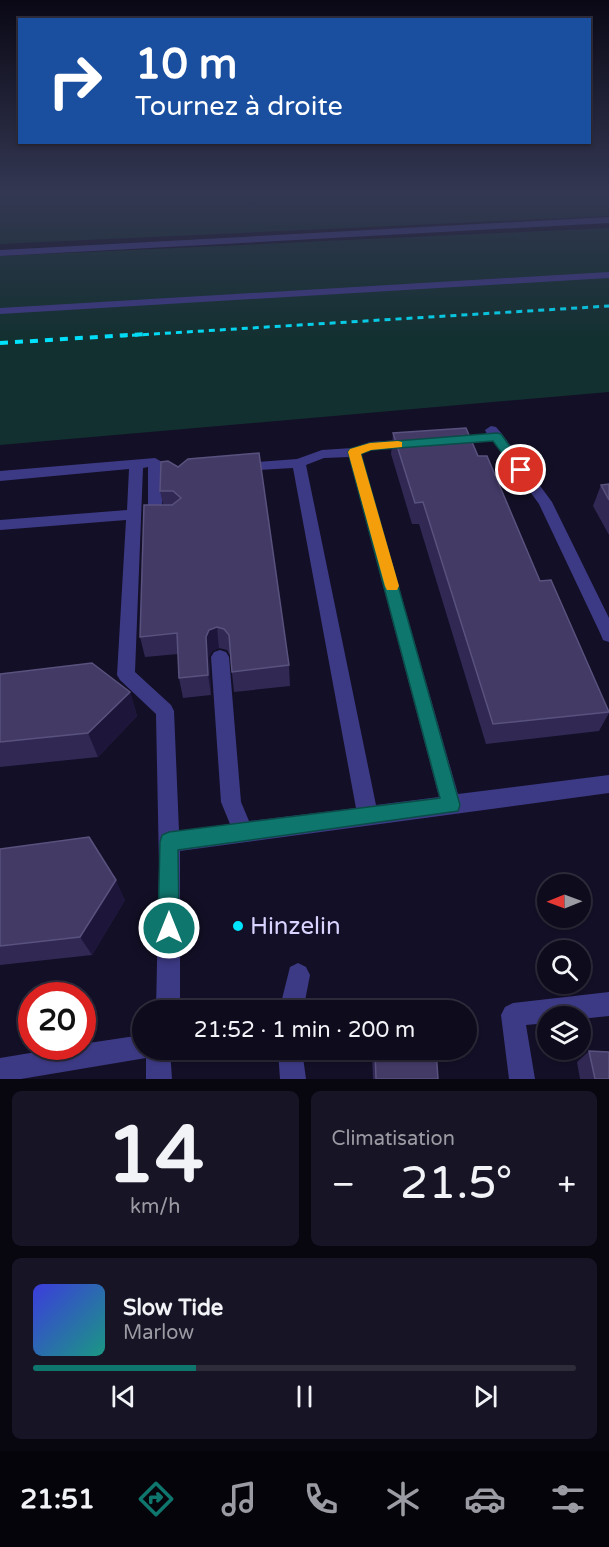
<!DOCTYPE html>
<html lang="fr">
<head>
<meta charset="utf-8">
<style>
	:root { --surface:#0e0b1c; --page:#171425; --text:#f1f3f6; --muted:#9b9ba3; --line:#2e2b3b; --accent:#0f766e }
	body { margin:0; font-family:"Varela Round",sans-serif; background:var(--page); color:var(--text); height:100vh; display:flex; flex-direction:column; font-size:22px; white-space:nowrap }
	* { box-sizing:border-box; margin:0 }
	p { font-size:20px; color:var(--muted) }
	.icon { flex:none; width:33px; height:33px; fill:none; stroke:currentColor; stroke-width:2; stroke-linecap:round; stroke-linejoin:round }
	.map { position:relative; height:1079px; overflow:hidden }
	.drawer { display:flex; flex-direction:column; gap:12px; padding:12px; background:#08060f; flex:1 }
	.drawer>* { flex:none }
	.top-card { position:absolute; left:18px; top:18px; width:573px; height:126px; border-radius:0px; box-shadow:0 2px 4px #0004,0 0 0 2px var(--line); background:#1a4fa0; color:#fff; overflow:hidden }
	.needle { width:39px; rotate:269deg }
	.buttons { position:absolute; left:537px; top:874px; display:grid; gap:12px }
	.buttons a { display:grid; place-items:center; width:54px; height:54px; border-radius:50%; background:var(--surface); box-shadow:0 2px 4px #0004,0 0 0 2px var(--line); font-size:30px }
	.speed { position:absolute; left:18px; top:982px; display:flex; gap:12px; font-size:30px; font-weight:700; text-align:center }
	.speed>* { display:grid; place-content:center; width:78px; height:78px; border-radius:50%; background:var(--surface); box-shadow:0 2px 4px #0004,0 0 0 2px var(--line); line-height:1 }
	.speed .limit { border:9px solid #d22; background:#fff; color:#111 }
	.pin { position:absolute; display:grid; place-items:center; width:51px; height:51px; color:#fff; margin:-26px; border:3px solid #fff; border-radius:50%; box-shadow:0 2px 6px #0007 }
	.me { position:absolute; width:66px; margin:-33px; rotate:0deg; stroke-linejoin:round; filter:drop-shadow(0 0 4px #0008) }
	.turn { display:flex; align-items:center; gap:21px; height:126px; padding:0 18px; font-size:27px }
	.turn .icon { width:78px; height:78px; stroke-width:2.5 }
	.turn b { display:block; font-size:42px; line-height:51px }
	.big { font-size:45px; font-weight:600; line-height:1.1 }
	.drawer .tile { flex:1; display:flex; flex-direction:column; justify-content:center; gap:9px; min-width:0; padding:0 21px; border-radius:9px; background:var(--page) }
	.drawer .dial { align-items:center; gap:0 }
	.dial b { font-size:78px; line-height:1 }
	.song { display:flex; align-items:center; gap:18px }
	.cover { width:72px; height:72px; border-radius:9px; background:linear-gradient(135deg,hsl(240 70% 55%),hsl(170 70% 35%)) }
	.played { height:6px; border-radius:3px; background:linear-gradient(90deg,var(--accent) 30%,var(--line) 30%) }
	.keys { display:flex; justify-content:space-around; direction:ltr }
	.heat { display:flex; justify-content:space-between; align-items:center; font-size:33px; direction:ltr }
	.drawer .tiles { flex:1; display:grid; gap:12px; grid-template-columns:1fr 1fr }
	.tile:last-child { grid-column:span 2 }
	.trip { position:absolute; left:132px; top:1000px; width:345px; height:60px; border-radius:30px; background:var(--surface); box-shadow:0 2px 4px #0004,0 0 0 2px var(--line); font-weight:600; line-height:60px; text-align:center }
	.dock { display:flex; height:96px; justify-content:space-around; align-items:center; background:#06040b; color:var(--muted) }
	.dock .icon { width:42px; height:42px }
	.dock .active { color:var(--accent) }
	.dock b { font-size:27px; color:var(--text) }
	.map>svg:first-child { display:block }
	.green { fill:#12302f }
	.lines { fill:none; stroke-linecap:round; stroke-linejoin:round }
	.minor { fill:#3d3a85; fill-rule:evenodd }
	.rail-far1 { stroke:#00e5ff; stroke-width:3; stroke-dasharray:6 5; stroke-linecap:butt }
	.rail { stroke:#00e5ff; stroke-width:4; stroke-dasharray:8 7; stroke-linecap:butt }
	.wall { fill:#312854 }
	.shaded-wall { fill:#1d163a }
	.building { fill:#433a66; stroke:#5a527e; stroke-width:1.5 }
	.route { fill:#0f766e; stroke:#0a4d48; stroke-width:1.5 }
	.slow { fill:#f59e0b }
	.poi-dot { fill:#00e5ff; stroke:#130f26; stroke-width:2 }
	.labels { text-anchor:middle; stroke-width:6; stroke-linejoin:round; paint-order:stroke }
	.near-poi-label { font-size:24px; fill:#d9d4ff; stroke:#130f26; text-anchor:start }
</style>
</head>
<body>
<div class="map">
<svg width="609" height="1079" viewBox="0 0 609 1079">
	<rect width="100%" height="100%" fill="#130f26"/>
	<!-- green -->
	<g class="green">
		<polygon points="0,193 609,193 609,216 0,244"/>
		<polygon points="609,228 609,392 0,445 0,256"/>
	</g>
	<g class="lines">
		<!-- minor -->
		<g class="minor">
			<polygon points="609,217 609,223 0,256 0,250"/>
			<polygon points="609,272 609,278 0,314 0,308"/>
			<polygon points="491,426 496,427 502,434 552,502 609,618 609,642 603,640 601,635 539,504 493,441 452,445 445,441 452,437 487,434 485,430"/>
			<path d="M 413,439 L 418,440 L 420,443 L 418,446 L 372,450 L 361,454 L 458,794 L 609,775 L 609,793 L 180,851 L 180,1011 L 156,1011 L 159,867 L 156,714 L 120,680 L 117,675 L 126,520 L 0,530 L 0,520 L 127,510 L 129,469 L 0,481 L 0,471 L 155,458 L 162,462 L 162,517 L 166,521 L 159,526 L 150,525 L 148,521 L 148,467 L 143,468 L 135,672 L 171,705 L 174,711 L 179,831 L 230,824 L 221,802 L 211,657 L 214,652 L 220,650 L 226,652 L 229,657 L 241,802 L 249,821 L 356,808 L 293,468 L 242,471 L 235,467 L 242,463 L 297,459 L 322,450 L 352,448 L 370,442 ZM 349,457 L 439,797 L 376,805 L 306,465 L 324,458 Z"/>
			<polygon points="298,963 306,967 310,975 303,1011 279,1011 290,967"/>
			<polygon points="609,992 609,1016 580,1019 580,1017 548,1017 548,1023 526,1025 535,1079 509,1079 501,1015 505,1007 513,1003"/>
			<polygon points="142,1035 142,1050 170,1050 172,1079 146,1079 146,1058 21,1079 0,1079 0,1058 66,1047 82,1047 82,1044"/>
			<polygon points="278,1050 302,1050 306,1079 280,1079"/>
		</g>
		<!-- rail-far1 -->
		<polyline class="rail-far1" points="121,336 609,306"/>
		<!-- rail -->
		<polyline class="rail" points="0,343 145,334"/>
	</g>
	<!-- wall -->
	<g class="wall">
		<polygon points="393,433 478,456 540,581 609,711 609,713 599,731 486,744 419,524 412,524 391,454"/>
		<polygon points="161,462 289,665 290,686 234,692 230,655 227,650 219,648 212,651 209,657 211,695 183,698 179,678 178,654 145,657 140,637 163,505 160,491"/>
		<polygon points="609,484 609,535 593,506 601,485"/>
		<polygon points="0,674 130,692 137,716 98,757 0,767"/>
		<polygon points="0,849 125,900 92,955 0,965"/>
		<polygon points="373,1050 436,1050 438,1079 373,1079 372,1055"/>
		<polygon points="589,1051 609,1079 580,1079 577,1062"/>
	</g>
	<!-- shaded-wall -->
	<g class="shaded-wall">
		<polygon points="217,627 219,648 212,651 209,657 211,695 208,675 206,637 209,630"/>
		<polygon points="130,692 137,716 98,757 88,733"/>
		<polygon points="116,880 125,900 92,955 80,937"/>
	</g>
	<!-- building -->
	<g class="building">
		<polygon points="466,428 478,456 487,456 540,581 551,580 609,712 493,724 423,502 415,503 393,433"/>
		<polygon points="259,453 289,665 232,672 229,635 224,629 217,627 209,630 206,637 208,675 179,678 177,633 140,637 144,505 172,505 181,498 173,491 160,491 161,462 168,461 178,467 188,459"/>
		<polygon points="609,484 609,500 601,485"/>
		<polygon points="92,663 130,692 88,733 0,742 0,674"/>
		<polygon points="89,837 116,880 80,937 0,946 0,849"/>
		<polygon points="375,1050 436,1050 438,1079 376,1079"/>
		<polygon points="589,1051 609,1052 609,1079 595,1079"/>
	</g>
	<!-- sky -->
	<linearGradient id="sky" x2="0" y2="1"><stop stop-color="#0a0815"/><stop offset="0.56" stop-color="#333752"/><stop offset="1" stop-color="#333752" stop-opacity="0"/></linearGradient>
	<rect width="609" height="344" fill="url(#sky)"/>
	<!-- route -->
	<polygon class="route" points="497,433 501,434 525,467 527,470 525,472 516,472 493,441 371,450 361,454 460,805 458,811 178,850 179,928 176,935 169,938 161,935 158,928 160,842 162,835 169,832 440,798 348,452 350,449 370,443"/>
	<!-- slow -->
	<polygon class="slow" points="398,441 402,442 402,447 371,450 361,454 399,586 397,590 387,590 385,586 348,452 350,449 370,443"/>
	<!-- markers -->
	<circle class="poi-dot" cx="238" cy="926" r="6"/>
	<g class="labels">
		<!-- near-poi labels -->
		<g class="near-poi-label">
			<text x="250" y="934">Hinzelin</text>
		</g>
	</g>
</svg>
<div class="buttons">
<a><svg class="needle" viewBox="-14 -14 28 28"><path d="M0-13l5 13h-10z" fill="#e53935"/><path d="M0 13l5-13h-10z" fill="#9b9ba3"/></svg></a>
<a><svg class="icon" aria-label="search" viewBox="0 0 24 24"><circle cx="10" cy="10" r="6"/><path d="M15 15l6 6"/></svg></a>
<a><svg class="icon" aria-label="layers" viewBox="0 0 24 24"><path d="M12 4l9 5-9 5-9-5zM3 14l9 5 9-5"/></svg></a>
</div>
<div class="speed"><div class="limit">20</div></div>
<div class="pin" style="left:521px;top:470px;background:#d93025"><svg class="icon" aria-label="arrive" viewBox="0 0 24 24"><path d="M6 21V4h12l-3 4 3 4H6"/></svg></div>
<svg class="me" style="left:169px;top:928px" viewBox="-20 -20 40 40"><circle r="17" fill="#0f766e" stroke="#fff" stroke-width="3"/><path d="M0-11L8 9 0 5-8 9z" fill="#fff"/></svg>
<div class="trip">21:52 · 1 min · 200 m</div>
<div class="top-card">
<div class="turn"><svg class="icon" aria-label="right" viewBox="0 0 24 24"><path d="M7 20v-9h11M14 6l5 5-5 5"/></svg><div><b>10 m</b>Tournez à droite</div></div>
</div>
</div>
<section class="drawer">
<div class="tiles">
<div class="tile dial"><b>14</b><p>km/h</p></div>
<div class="tile"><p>Climatisation</p>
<div class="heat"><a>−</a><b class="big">21.5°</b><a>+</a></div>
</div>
<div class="tile">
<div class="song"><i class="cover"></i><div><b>Slow Tide</b><p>Marlow</p></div></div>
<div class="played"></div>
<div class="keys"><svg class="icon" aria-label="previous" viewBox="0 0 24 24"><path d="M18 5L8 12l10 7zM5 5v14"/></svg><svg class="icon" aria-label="pause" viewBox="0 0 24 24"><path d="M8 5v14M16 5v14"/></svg><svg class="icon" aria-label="next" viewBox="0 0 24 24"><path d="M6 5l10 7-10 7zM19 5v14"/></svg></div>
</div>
</div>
</section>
<nav class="dock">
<b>21:51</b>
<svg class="icon active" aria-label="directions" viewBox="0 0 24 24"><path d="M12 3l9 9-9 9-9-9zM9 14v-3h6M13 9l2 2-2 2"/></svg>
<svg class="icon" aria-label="music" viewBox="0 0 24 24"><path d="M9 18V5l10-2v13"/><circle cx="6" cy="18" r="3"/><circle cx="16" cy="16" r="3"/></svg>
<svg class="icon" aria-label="phone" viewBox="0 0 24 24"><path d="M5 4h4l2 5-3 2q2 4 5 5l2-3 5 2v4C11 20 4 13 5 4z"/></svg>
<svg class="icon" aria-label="climate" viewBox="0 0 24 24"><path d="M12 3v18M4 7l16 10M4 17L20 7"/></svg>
<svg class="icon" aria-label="car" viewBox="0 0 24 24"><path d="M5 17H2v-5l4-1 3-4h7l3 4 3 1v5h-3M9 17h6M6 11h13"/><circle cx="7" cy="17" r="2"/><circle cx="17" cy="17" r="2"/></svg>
<svg class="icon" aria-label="filters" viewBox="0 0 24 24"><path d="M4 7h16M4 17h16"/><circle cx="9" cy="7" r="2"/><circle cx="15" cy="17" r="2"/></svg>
</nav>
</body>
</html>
